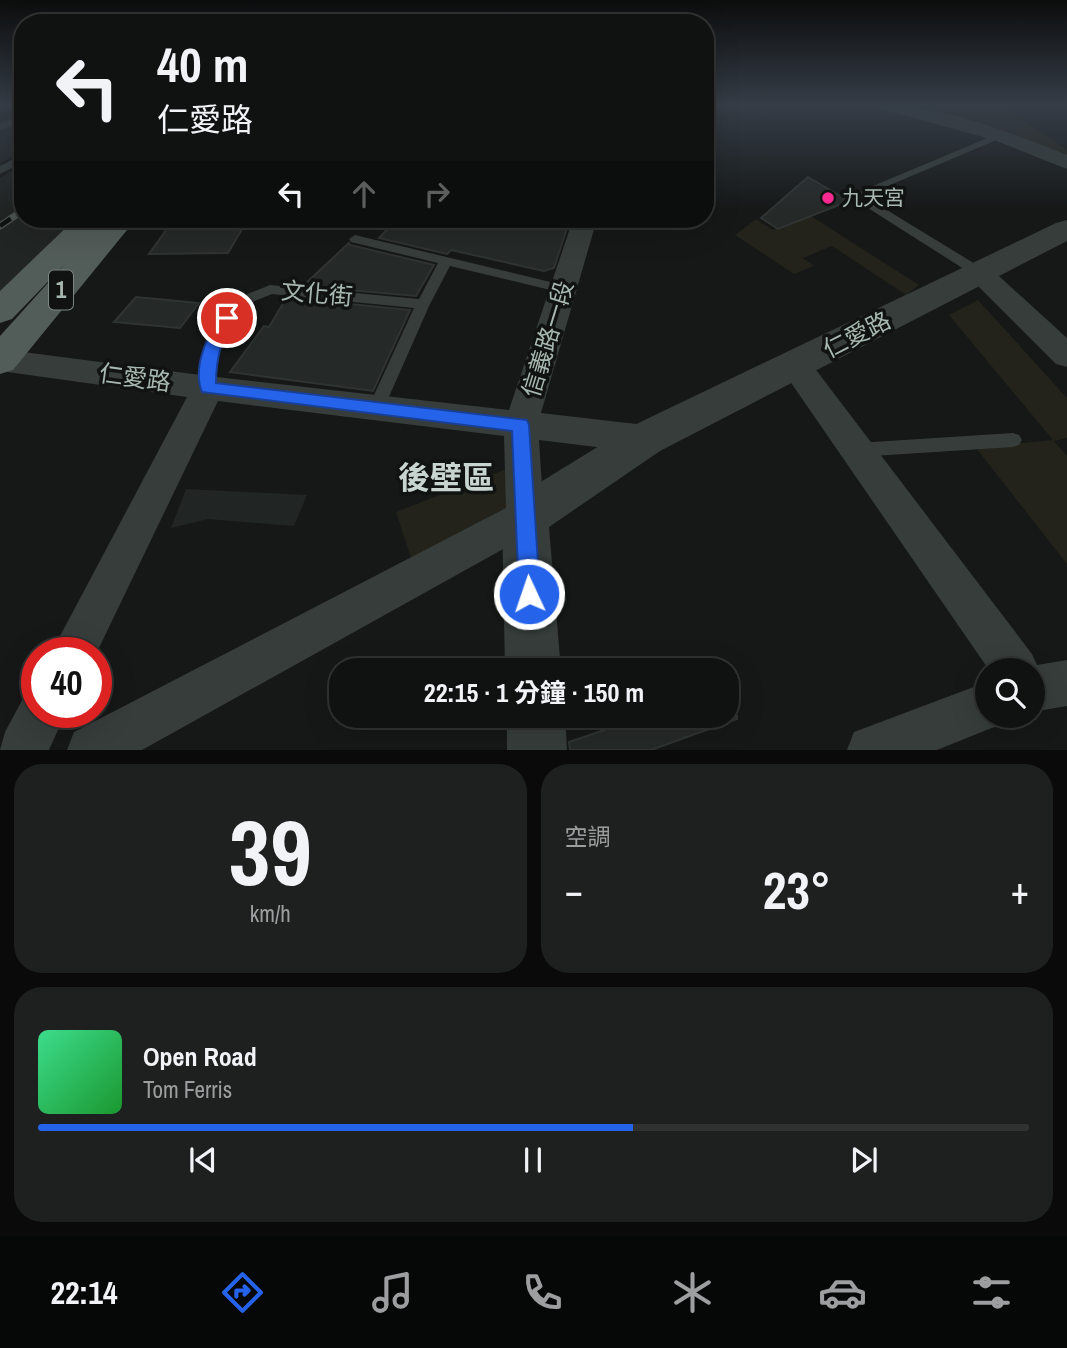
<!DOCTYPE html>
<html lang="zh-TW">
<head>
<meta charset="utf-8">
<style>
	:root { --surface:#101211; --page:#1e201f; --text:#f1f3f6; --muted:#9c9e9f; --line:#303231; --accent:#2563eb }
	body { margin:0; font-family:"Archivo Narrow","Noto Sans TC",sans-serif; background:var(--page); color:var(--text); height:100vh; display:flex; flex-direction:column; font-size:26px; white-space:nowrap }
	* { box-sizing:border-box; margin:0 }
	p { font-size:23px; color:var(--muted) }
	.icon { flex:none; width:38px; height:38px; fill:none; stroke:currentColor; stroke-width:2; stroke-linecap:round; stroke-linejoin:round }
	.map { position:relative; height:750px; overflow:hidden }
	.drawer { display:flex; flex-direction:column; gap:14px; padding:14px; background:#090a09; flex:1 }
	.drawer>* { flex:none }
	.top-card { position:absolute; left:14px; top:14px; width:700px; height:214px; border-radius:28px; box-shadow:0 7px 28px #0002,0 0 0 2px var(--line); background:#101211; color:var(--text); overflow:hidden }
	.buttons { position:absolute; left:975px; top:658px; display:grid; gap:14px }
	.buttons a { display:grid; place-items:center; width:70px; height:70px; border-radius:50%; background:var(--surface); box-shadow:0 7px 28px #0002,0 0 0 2px var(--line); font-size:35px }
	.speed { position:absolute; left:21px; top:637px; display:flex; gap:14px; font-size:35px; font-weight:700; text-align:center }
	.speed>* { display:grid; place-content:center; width:91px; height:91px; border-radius:50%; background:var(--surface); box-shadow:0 7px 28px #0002,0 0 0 2px var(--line); line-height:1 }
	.speed .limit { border:10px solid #d22; background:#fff; color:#111 }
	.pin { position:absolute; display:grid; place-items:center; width:60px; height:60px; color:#fff; margin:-30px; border:4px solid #fff; border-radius:50%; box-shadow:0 2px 7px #0007 }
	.me { position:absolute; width:77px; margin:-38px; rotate:357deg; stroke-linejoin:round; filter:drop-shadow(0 0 5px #0008) }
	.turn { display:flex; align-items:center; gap:24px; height:147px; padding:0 28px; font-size:32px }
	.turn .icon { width:91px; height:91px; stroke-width:2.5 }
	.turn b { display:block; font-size:49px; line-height:60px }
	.lanes { display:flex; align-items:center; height:66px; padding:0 28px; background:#0003; justify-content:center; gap:35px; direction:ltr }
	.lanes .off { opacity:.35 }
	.big { font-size:52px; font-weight:700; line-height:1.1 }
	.drawer .widget { flex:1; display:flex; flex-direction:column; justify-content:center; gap:10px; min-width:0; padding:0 24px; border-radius:28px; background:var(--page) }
	.drawer .dial { align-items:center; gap:0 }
	.dial b { font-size:91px; line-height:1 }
	.song { display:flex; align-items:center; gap:21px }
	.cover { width:84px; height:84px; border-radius:10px; background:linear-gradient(135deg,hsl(150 70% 55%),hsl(130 70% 35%)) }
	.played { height:7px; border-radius:4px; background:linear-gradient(90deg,var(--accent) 60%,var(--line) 60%) }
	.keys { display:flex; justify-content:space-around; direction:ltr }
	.heat { display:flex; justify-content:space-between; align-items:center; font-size:38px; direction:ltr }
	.drawer .tiles { flex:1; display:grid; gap:14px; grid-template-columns:1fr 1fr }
	.widget:last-child { grid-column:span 2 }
	.trip { position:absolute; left:329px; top:658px; width:410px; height:70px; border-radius:28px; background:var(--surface); box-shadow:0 7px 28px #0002,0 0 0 2px var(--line); font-weight:700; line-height:70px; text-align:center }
	.tab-bar { display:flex; height:112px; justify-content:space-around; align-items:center; background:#060707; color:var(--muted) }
	.tab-bar .icon { width:49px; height:49px }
	.tab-bar .selected { color:var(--accent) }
	.tab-bar b { font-size:32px; color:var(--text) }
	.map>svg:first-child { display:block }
	.built { fill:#212524 }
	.green { fill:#23231b }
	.building { fill:#252928; stroke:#2f3433; stroke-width:2 }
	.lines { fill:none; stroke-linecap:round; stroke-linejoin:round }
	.service { fill:#363d3b; fill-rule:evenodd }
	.minor { fill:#363d3b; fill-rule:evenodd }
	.tertiary { fill:#363d3b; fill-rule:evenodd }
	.primary { fill:#525c58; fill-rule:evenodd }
	.rail-far1-casing { stroke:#49524e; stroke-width:5 }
	.rail-casing { stroke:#49524e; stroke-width:7 }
	.rail-far1 { stroke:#101312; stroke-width:3.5; stroke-dasharray:10; stroke-linecap:butt }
	.rail { stroke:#101312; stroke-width:4.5; stroke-dasharray:13; stroke-linecap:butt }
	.route { fill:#2563eb; stroke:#184099; stroke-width:2 }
	.poi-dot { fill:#fb2a91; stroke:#101312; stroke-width:2.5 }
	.labels { text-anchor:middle; stroke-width:7; stroke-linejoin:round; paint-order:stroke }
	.far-poi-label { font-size:21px; fill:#a7b8b0; stroke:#101312; text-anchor:start }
	.shield { fill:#101312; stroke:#7a8681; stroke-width:2 }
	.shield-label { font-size:23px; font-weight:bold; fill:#a7b8b0 }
	.street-label { font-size:24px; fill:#a7b8b0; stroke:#101312 }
	.district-label { font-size:32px; font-weight:bold; fill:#c8d4cf; stroke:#101312 }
</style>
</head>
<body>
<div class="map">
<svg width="1067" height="750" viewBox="0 0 1067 750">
	<rect width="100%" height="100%" fill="#151817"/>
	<!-- built -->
	<g class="built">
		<polygon points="23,114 23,150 0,164 0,122"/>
		<polygon points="23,164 23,219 79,219 0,298 0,178"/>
		<polygon points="186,489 307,495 294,526 208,519 171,528"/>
	</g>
	<!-- green -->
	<g class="green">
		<polygon points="929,105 1001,105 1067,150 1067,157 968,120 925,109"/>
		<polygon points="811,216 919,285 906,295 832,246 803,258 814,266 794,274 735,235 756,219 773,230"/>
		<polygon points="978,300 1067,398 1067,438 1054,441 1067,456 1067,564 976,448 1053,440 949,315"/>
		<polygon points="509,468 506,509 413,564 396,512"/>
	</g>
	<!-- building -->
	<g class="building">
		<polygon points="808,177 849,201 778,229 761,218"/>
		<polygon points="174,219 248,219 228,253 149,254"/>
		<polygon points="397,219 570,219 554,268 544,271 451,250 447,254 379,238"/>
		<polygon points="349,243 350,245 434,265 416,296 303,286"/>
		<polygon points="136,297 199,303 180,328 114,322"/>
		<polygon points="290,298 410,310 373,391 230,372 264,326 269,327 284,302"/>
		<polygon points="646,716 737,716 737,719 651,750 570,750 569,742"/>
	</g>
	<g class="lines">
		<!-- service -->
		<g class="service">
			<polygon points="23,116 23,122 0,130 0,124"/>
			<polygon points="997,134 1006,136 864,196 985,270 985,276 975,276 849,196"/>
			<polygon points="23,154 23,162 0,174 0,166"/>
			<polygon points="355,235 563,285 570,289 563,293 450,266 430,304 384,408 382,413 370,413 368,408 414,308 272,294 240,307 225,332 216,362 216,388 214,392 202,392 200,388 200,362 211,332 230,301 270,285 419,299 438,263 351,242 349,239"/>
			<polygon points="1013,433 1019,435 1022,440 1019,445 1013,447 857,457 851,455 848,450 851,445 857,443"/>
		</g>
		<!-- minor -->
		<g class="minor">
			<path d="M 879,105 C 943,105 1008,132 1067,155 L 1067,169 L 994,140 L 882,109 Z"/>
			<polygon points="573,219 597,219 541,413 645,425 657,429 662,439 657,449 645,453 539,440 544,517 539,529 142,750 67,750 74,732 506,508 504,436 218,401 96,654 51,653 187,397 0,371 0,349 208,376 509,410"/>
			<polygon points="980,265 989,267 1067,338 1067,367 1056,364 971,279 967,273 971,267"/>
			<polygon points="796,355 807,358 1032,654 1037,665 1067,660 1067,706 1032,712 1032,670 989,670 785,374 780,366 785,358"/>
			<polygon points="987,682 987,716 1007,716 1004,723 937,750 847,750 854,732"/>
			<polygon points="37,690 37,712 66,712 49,750 0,750 5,732 25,695"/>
		</g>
		<!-- tertiary -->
		<g class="tertiary">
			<polygon points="1067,220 1067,241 660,451 549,527 561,670 505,670 502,517 508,502 630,427 1056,223"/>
			<polygon points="507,716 565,716 567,750 507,750"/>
		</g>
		<!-- primary -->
		<polygon class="primary" points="75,219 95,219 100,225 105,219 136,219 13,370 0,374 0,336 65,264 12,319 0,323 0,291"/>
		<defs>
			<polyline id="rail-far1" points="19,213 23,210"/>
			<polyline id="rail" points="0,226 22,211"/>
		</defs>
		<!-- rail-far1 casing -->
		<use href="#rail-far1" class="rail-far1-casing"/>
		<!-- rail casing -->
		<use href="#rail" class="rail-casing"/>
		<!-- rail-far1 -->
		<use href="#rail-far1" class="rail-far1"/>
		<!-- rail -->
		<use href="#rail" class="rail"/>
	</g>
	<!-- sky -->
	<linearGradient id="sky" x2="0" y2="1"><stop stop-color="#0c0d0d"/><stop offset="0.5" stop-color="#353d47"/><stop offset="1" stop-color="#353d47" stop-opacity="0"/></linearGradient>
	<rect width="1067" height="210" fill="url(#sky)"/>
	<!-- route -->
	<path class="route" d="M 227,313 L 234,318 C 221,338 216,359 216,383 L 527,420 L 529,425 L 540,594 L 537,601 L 529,605 L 522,601 L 519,594 L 512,431 L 202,392 C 192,368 208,335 221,314 Z"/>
	<!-- markers -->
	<circle class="poi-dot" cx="828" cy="198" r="7"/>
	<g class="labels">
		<!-- far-poi labels -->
		<g class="far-poi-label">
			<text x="842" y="205">九天宮</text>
		</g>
		<!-- shield labels -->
		<rect class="shield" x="49" y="270.5" width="24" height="39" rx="5"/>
		<g class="shield-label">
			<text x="61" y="298">1</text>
		</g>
		<!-- street labels -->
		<g class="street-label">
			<text transform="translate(317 294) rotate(5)" y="8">文化街</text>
			<text transform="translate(857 335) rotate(-27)" y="8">仁愛路</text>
			<text transform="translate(548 339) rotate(-73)" y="8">信義路一段</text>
			<text transform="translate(135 378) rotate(8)" y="8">仁愛路</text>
		</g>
		<!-- district labels -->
		<g class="district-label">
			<text x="446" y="489">後壁區</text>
		</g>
	</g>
</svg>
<div class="buttons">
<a><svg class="icon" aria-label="search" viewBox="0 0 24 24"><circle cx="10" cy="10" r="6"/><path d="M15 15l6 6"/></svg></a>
</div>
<div class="speed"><div class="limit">40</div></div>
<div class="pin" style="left:227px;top:318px;background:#d93025"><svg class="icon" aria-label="arrive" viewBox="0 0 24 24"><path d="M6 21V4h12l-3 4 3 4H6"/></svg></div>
<svg class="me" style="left:529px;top:594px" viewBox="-20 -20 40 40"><circle r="17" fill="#2563eb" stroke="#fff" stroke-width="3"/><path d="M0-11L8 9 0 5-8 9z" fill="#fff"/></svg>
<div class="trip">22:15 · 1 分鐘 · 150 m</div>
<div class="top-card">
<div class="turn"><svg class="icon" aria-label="left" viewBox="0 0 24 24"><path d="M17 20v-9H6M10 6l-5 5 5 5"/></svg><div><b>40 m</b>仁愛路</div></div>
<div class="lanes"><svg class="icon" aria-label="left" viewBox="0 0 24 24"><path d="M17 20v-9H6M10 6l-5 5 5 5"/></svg><svg class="icon off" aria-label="ahead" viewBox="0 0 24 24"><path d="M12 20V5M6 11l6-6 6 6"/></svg><svg class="icon off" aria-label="right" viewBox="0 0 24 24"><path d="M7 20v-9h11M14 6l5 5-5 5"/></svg></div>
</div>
</div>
<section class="drawer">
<div class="tiles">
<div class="widget dial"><b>39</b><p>km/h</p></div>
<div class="widget"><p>空調</p>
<div class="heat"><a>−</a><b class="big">23°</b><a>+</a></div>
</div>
<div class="widget">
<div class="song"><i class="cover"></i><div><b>Open Road</b><p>Tom Ferris</p></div></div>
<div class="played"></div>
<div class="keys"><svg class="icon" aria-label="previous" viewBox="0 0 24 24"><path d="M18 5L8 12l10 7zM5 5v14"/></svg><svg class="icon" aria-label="pause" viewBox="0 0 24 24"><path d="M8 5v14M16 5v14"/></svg><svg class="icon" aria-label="next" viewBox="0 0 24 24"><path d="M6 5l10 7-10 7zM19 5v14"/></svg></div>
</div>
</div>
</section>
<nav class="tab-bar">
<b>22:14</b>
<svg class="icon selected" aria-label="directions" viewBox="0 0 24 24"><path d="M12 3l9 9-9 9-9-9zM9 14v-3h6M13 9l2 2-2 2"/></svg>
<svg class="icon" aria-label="music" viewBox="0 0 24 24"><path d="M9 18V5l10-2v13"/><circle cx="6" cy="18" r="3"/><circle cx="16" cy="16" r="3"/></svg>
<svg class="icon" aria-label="phone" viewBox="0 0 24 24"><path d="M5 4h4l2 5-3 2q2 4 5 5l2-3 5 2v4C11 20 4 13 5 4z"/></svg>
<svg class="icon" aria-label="climate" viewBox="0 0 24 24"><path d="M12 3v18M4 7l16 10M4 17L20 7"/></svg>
<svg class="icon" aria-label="car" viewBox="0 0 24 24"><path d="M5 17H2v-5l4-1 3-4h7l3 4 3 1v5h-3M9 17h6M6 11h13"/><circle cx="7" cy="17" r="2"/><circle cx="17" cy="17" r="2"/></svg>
<svg class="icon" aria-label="filters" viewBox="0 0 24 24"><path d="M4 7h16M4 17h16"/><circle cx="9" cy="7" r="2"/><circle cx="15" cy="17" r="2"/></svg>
</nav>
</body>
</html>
